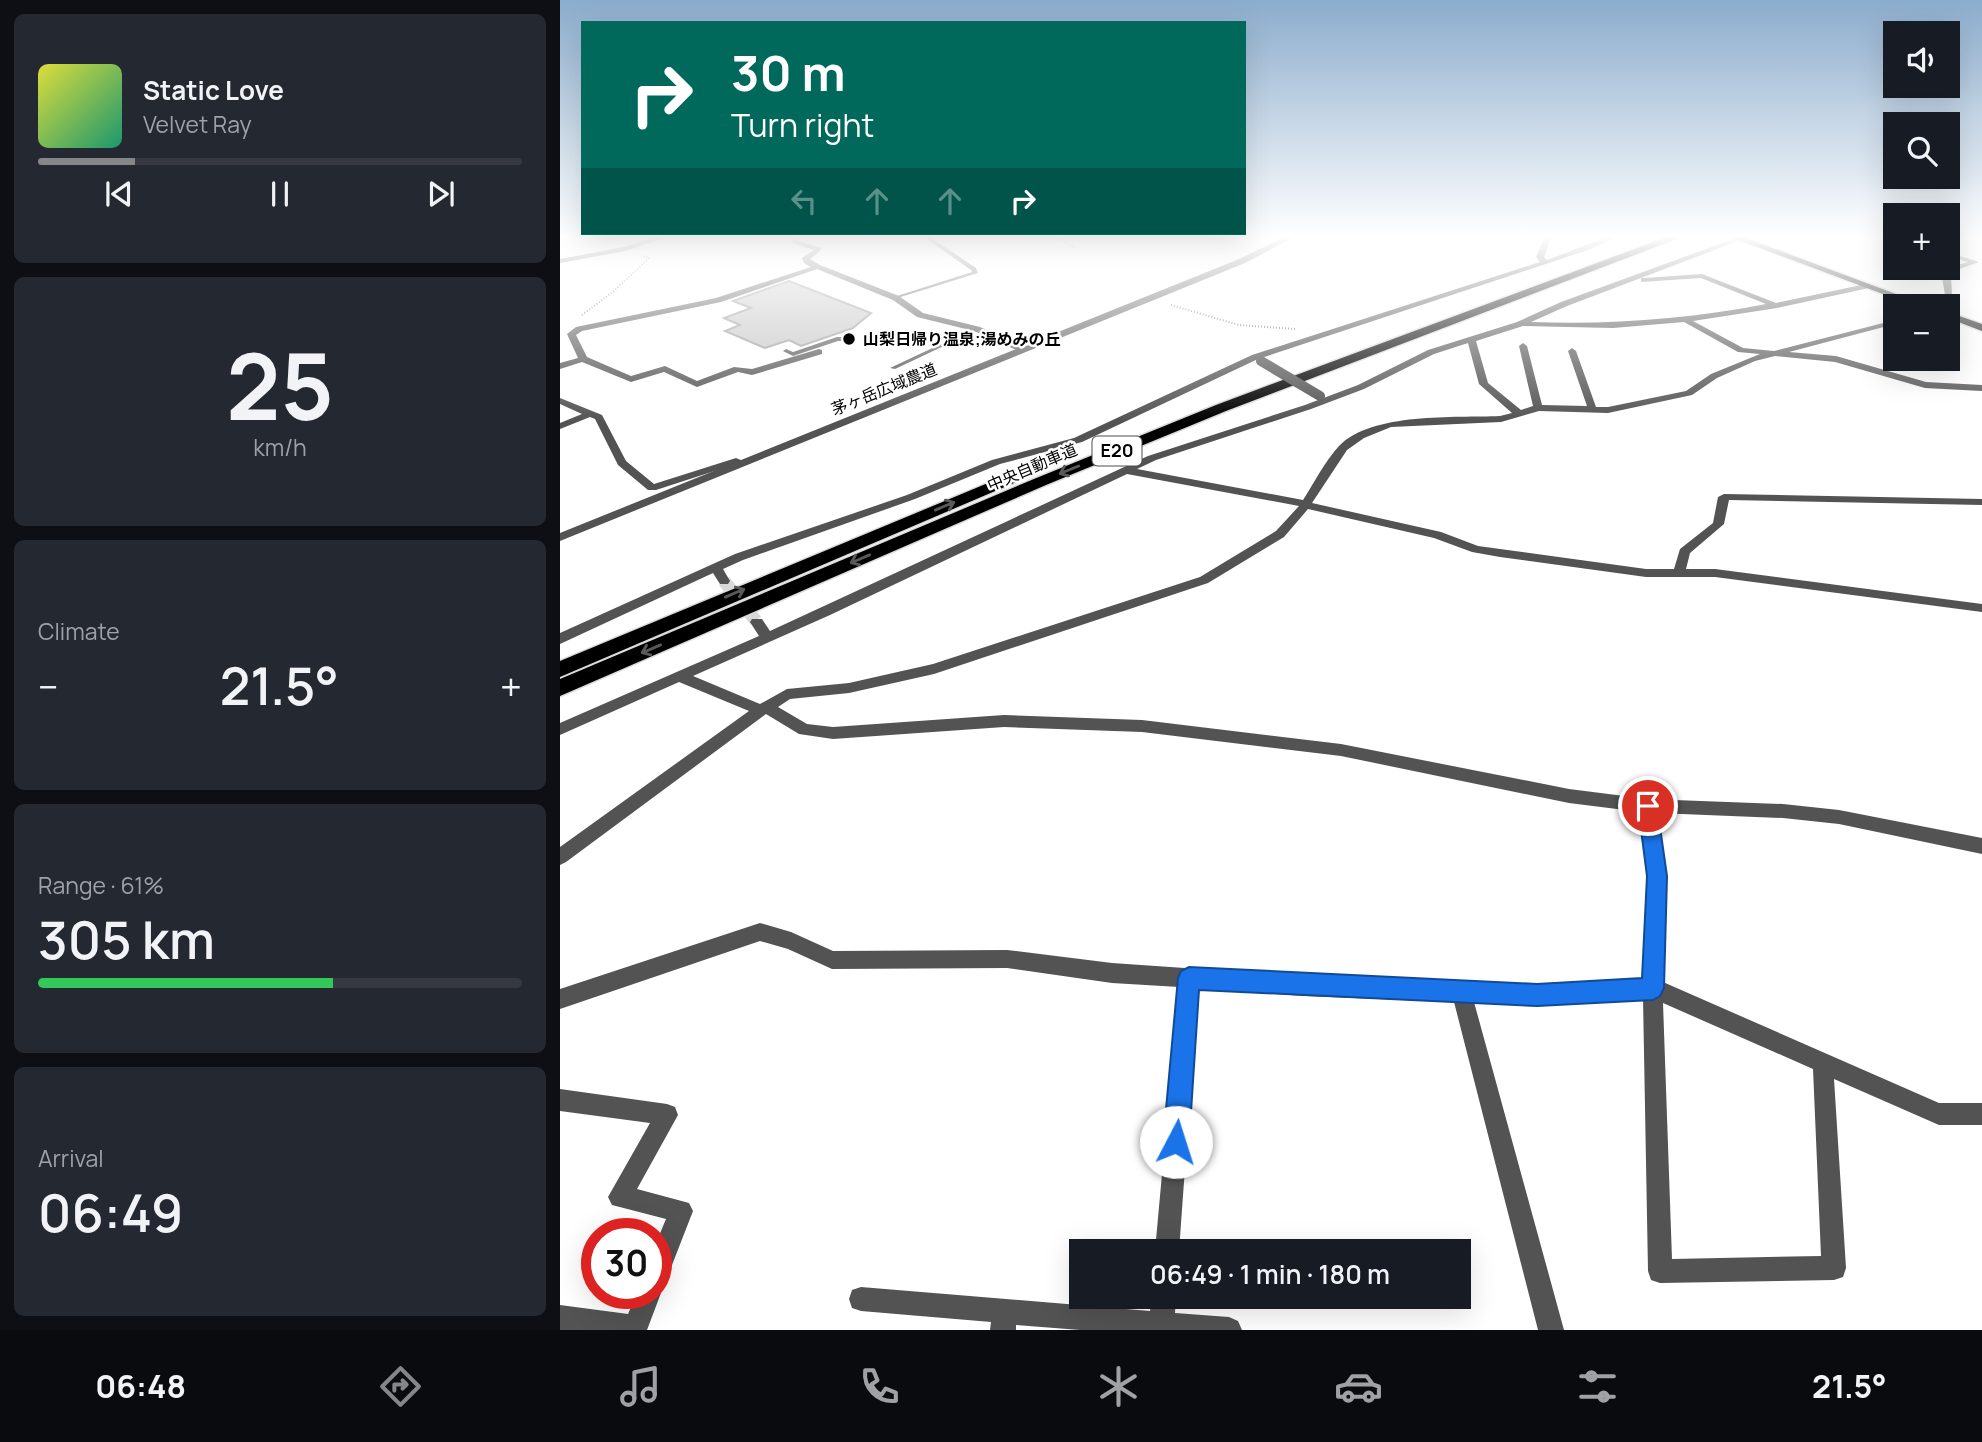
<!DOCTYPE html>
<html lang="en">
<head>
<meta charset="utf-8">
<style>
	:root { --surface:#171b24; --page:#242831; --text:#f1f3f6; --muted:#9ea1a6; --line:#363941; --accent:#858687 }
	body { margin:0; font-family:Manrope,"Noto Sans JP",sans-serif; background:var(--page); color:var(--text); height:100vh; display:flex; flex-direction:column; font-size:26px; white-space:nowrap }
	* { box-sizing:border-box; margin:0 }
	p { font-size:23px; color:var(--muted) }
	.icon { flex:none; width:38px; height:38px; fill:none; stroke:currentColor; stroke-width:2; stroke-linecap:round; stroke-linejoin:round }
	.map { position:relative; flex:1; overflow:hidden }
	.side { display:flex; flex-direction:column; gap:14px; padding:14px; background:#0d0f14; width:560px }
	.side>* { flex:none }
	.guide { position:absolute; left:21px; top:21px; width:665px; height:214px; border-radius:0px; box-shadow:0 7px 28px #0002; background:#00695c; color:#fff; overflow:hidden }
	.tools { position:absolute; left:1323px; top:21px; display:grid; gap:14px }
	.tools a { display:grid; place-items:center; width:77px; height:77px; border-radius:0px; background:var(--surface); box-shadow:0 7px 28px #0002; font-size:35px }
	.speed { position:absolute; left:21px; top:1218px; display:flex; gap:14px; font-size:35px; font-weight:700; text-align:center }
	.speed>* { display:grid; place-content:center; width:91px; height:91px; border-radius:50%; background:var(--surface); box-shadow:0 7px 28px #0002; line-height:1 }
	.speed .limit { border:10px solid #d22; background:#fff; color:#111 }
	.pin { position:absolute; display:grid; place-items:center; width:60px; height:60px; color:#fff; margin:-30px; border:4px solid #fff; border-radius:50%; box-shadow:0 2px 7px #0007 }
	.me { position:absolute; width:77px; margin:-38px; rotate:5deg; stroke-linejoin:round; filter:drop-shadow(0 0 5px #0008) }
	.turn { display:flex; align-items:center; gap:24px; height:147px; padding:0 35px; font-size:32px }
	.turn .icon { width:91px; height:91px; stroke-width:2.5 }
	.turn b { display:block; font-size:49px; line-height:60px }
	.lanes { display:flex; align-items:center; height:66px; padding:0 35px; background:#0003; justify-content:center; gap:35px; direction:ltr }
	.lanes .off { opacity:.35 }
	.big { font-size:52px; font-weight:600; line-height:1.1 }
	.side .tile { flex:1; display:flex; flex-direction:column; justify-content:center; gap:10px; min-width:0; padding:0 24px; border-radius:10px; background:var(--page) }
	.side .dial { align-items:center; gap:0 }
	.dial b { font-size:91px; line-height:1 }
	.song { display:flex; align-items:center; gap:21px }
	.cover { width:84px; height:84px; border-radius:10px; background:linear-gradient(135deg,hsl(60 70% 55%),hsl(160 70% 35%)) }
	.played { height:7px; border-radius:4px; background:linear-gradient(90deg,var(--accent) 20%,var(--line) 20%) }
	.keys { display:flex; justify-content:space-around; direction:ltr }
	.heat { display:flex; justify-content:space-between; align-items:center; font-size:38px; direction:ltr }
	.charge { height:10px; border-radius:5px; background:linear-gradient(90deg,#34c759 61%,var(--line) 0) }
	.trip { position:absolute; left:509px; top:1239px; width:402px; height:70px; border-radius:0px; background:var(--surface); box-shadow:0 7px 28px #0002; font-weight:600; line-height:70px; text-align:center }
	.tabs { display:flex; height:112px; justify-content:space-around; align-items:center; background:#090b0e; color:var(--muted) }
	.tabs .icon { width:49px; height:49px }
	.tabs .selected { color:var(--accent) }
	.tabs b { font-size:32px; color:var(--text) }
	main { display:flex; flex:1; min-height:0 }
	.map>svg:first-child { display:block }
	.building { fill:#c3c3c3; stroke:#979797; stroke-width:2 }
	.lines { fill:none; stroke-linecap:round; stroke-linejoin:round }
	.minor-tunnel { stroke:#d9d9d9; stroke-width:13; stroke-dasharray:13 6; stroke-linecap:butt }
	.primary-casing { stroke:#dbdbdb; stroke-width:3 }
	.motorway-casing { stroke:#dbdbdb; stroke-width:3 }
	.path { stroke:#757575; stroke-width:2; stroke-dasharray:1 2; stroke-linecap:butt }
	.service { fill:#535353; fill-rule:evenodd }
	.minor { fill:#535353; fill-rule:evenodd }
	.tertiary { fill:#535353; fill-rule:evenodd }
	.primary { fill:#000; fill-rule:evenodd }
	.motorway { fill:#000; fill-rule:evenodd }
	.minor-bridge { stroke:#535353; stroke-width:10 }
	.oneway { stroke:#595959 }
	.route { fill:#1a73e8; stroke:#114b97; stroke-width:2 }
	.poi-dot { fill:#000; stroke:#fff; stroke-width:2.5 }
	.labels { text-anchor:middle; stroke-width:5; stroke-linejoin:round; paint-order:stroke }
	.far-poi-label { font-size:16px; font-weight:bold; fill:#000; stroke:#fff; text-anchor:start }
	.far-street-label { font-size:16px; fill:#000; stroke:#fff }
	.shield { fill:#fff; stroke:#4c4c4c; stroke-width:2 }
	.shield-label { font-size:18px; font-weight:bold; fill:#000 }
</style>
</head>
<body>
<main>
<section class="side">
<div class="tile">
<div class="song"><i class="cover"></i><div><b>Static Love</b><p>Velvet Ray</p></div></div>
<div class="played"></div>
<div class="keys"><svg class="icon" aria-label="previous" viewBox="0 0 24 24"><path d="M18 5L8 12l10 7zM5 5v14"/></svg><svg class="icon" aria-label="pause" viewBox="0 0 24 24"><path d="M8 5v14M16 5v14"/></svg><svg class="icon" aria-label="next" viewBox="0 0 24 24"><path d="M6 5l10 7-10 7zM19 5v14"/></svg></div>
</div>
<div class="tile dial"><b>25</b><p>km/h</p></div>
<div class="tile"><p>Climate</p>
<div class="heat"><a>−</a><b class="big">21.5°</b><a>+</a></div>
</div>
<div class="tile"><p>Range · 61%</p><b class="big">305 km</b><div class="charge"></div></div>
<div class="tile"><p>Arrival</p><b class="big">06:49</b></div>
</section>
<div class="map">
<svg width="1422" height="1330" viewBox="0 0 1422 1330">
	<rect width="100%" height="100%" fill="#fff"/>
	<!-- building -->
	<polygon class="building" points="229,281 311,313 293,328 241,346 229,340 205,348 165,331 180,325 164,318 191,308 173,301"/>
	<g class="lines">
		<!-- minor-tunnel -->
		<polyline class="minor-tunnel" points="164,581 197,622"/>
		<defs>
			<g id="primary">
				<polygon points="1165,235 1178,235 1368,306 1355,306"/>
				<polygon points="1388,312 1422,324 1422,331 1388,318"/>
			</g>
			<g id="motorway">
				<polygon points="1112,235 1127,235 666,411 486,485 0,696 0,679 474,479 656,405"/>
				<polygon points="469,466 475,468 477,471 475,474 0,677 0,661"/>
			</g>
		</defs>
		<!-- primary casing -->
		<use href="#primary" class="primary-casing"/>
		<!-- motorway casing -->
		<use href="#motorway" class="motorway-casing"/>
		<!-- path -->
		<g class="path">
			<polyline points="491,235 514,247"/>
			<polyline points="611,305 679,325 736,329"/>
			<polyline points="22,315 54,291 89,258 83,256"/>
		</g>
		<!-- service -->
		<g class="service">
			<polygon points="361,235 367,235 416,268 418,273 334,299 334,297 412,272 411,270"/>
			<polygon points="415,328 420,329 335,369 330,368"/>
			<polygon points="277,337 289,337 292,339 289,341 278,341 233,356 223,351 226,349 233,352"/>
		</g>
		<!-- minor -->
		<g class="minor">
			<polygon points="102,235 113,235 65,251 0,263 0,259 64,247"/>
			<polygon points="985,235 992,235 984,257 987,260 1052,235 1062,235 1028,250 698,359 522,442 440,464 355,499 183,560 163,569 170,581 168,584 160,584 153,573 0,644 0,633 175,554 347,495 432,460 514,438 692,355 980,262 976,257"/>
			<path d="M 1184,235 L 1194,235 L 1007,306 L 971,322 C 1051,325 1128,319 1206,304 L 1141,278 L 1081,282 L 1081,278 L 1084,278 L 1142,274 L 1216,303 L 1306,284 L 1309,284 L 1309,288 L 1217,308 L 1133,321 L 1183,348 L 1214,351 L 1335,320 L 1335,324 L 1229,352 L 1276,356 L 1366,382 L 1422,385 L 1422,391 L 1365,388 L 1275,362 L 1215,356 L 1195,361 L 1157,378 L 1132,395 L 1048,413 L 979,411 L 941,422 L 831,427 L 804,438 L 787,450 L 752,503 L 881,532 L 918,546 L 1086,569 L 1114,569 L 1120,549 L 1153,523 L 1158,497 L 1164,494 L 1422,499 L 1422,505 L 1169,500 L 1164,524 L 1130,553 L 1126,569 L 1155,569 L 1422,604 L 1422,612 L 1155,577 L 1086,577 L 940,557 L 912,552 L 874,538 L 748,509 L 724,537 L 648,583 L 374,674 L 289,693 L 230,699 L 218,707 L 247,724 L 273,727 L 444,715 L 582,720 L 781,744 L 1009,789 L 1088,799 L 1223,804 L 1279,810 L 1422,838 L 1422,854 L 1279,824 L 1223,818 L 1097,813 L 1106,876 L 1103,982 L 1379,1103 L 1422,1103 L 1422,1125 L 1379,1125 L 1274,1079 L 1286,1268 L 1283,1277 L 1274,1280 L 1100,1283 L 1091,1280 L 1088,1271 L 1083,998 L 977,1005 L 914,1002 L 1004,1330 L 978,1330 L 894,1002 L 743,996 L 638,988 L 619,1251 L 595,1251 L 619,987 L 552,983 L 447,968 L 272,969 L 228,949 L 200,941 L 0,1009 L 0,989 L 200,923 L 231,932 L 273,951 L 447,950 L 552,963 L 743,976 L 977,985 L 1084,979 L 1088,876 L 1081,812 L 1009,803 L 781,756 L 582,732 L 444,727 L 273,739 L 239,734 L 206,714 L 6,862 L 0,865 L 0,847 L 189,711 L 119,682 L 0,735 L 0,723 L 199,636 L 190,622 L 192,619 L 202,619 L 210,631 L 588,456 L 745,405 L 798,385 L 868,350 L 957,322 L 1001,302 ZM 1124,322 L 1178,352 L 1200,354 L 1151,374 L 1126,391 L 1048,407 L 1036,407 L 1016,351 L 1012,348 L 1008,351 L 1027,406 L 982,405 L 967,346 L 963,343 L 959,346 L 973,406 L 961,410 L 928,383 L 916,341 L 963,326 L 1053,328 ZM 908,343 L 919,384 L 952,413 L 940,416 C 895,418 812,412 779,446 C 765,461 754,483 743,500 L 577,469 L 596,460 L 751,409 L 804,389 L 874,354 ZM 567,474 L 739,506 L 716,531 L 640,577 L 373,664 L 289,683 L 227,689 L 200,704 L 133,676 L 270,615 ZM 1103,1003 L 1253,1069 L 1261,1256 L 1112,1259 Z"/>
			<polygon points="1320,235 1335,237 1335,241 1321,236"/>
			<polygon points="232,239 261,248 261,250 250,259 260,265 339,296 363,313 420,327 468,350 461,352 414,331 357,317 333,300 257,269 161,302 22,331 16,335 27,357 71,376 105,366 137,381 174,367 192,369 259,349 262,350 262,354 192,375 178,372 137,387 104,372 71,382 22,362 0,369 0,363 18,358 7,334 16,327 156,298 251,267 244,263 242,258 254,250 233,243"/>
			<polygon points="1388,252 1419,262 1391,272 1392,298 1372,306 1362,306 1385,295 1382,277 1385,269 1408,262 1388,256"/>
			<polygon points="0,398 42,415 66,461 94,484 176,458 188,463 183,466 176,464 96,490 88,490 58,465 35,419 30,417 0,429 0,423 22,414 0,404"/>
			<polygon points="0,1089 107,1104 115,1107 118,1115 77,1189 129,1203 133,1211 105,1283 98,1285 101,1293 87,1330 0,1330 0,1305 68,1314 77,1293 96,1293 96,1243 106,1219 52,1205 48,1197 90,1123 0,1111"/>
			<polygon points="301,1287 590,1311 592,1297 616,1297 615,1313 669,1317 678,1321 682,1330 520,1330 456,1325 456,1330 430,1330 431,1322 301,1311 292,1308 289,1299 292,1290"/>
		</g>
		<!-- tertiary -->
		<polygon class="tertiary" points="729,235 738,235 685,263 0,541 0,533 679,259"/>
		<!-- primary -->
		<use href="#primary" class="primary"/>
		<!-- motorway -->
		<use href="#motorway" class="motorway"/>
		<!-- minor-bridge -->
		<polyline class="minor-bridge" points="701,361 760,396"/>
	</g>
	<!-- one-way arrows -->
	<defs><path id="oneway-shaft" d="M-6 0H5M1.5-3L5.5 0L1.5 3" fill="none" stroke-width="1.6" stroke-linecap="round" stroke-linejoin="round" transform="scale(1.75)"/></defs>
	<g class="oneway">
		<use href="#oneway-shaft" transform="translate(509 470) rotate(158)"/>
		<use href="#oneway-shaft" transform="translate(385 506) rotate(-23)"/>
		<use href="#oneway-shaft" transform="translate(300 559) rotate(157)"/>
		<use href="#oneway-shaft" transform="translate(175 593) rotate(-23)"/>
		<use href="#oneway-shaft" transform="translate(91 649) rotate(157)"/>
	</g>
	<!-- sky -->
	<linearGradient id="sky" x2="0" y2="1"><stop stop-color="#8baccc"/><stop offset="0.56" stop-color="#fff"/><stop offset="1" stop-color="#fff" stop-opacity="0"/></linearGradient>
	<rect width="1422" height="422" fill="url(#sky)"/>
	<!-- route -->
	<polygon class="route" points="1088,799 1094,801 1097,806 1107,876 1104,988 1100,996 1093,1000 977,1006 639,990 629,1142 625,1151 616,1155 607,1151 603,1142 618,978 621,971 629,967 977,984 1082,978 1087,876 1078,806 1081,801"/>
	<!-- markers -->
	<circle class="poi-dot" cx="289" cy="339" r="7"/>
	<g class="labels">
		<!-- far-poi labels -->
		<g class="far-poi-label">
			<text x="303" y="345">山梨日帰り温泉;湯めみの丘</text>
		</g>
		<!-- far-street labels -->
		<g class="far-street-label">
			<text transform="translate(324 389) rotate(-22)" y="6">茅ヶ岳広域農道</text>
			<text transform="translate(472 467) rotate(-23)" y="6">中央自動車道</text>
		</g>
		<!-- shield labels -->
		<rect class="shield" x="532.5" y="436.5" width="49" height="29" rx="5"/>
		<g class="shield-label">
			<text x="557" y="457">E20</text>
		</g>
	</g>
</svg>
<div class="tools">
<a><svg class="icon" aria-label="sound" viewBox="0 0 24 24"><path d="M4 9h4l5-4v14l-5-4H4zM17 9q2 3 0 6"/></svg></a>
<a><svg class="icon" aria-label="search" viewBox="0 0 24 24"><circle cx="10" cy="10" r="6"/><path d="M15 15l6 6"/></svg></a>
<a>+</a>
<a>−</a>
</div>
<div class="speed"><div class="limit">30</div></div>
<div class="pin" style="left:1088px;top:806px;background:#d93025"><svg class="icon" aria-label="arrive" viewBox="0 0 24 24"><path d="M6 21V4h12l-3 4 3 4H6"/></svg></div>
<svg class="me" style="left:616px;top:1142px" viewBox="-20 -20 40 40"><circle r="19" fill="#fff"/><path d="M0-13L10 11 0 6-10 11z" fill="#1a73e8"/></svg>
<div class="trip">06:49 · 1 min · 180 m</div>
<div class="guide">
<div class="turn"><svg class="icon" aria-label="right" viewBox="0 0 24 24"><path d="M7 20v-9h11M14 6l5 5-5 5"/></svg><div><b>30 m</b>Turn right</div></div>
<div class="lanes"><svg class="icon off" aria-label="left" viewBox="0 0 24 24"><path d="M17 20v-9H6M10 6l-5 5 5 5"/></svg><svg class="icon off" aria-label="ahead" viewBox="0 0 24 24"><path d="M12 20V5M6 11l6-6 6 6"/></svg><svg class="icon off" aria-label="ahead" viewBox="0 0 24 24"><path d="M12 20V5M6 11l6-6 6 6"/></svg><svg class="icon" aria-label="right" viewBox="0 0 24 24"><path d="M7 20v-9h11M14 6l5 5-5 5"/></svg></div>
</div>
</div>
</main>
<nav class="tabs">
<b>06:48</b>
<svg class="icon selected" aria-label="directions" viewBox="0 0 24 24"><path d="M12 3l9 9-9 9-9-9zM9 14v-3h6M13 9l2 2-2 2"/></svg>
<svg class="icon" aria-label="music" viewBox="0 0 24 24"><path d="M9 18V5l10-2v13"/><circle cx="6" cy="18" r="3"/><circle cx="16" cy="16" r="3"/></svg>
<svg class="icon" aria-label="phone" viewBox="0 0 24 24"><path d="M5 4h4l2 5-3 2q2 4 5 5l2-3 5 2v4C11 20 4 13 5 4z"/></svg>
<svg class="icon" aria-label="climate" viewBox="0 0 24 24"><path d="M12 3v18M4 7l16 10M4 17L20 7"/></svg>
<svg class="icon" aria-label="car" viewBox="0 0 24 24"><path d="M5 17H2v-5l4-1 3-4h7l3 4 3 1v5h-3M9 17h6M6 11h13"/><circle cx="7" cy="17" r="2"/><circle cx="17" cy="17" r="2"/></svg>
<svg class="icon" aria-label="filters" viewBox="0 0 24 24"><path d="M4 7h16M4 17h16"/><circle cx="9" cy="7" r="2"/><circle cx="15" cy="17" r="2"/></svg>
<b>21.5°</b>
</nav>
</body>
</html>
